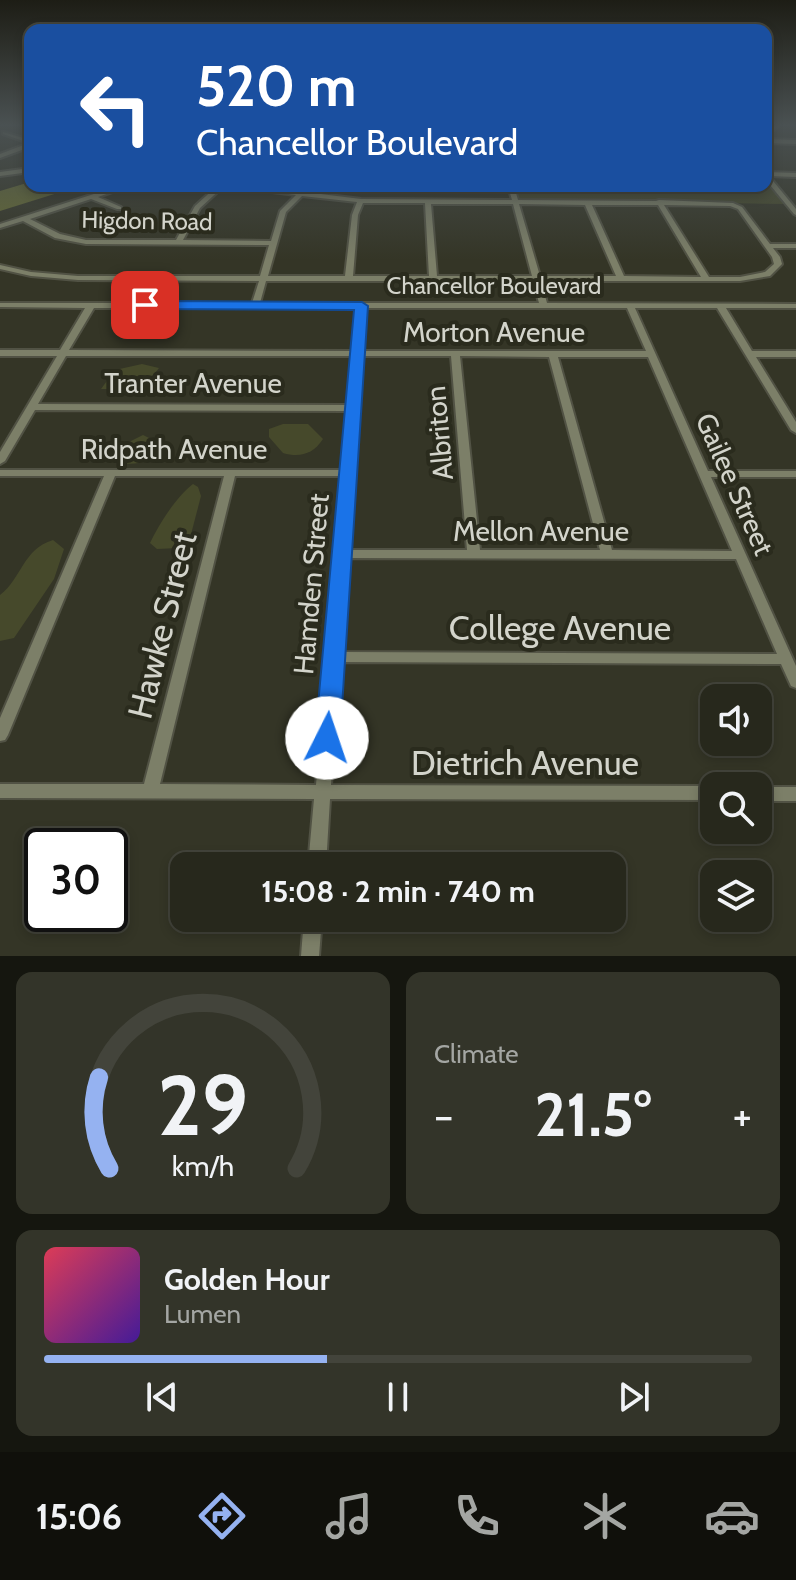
<!DOCTYPE html>
<html lang="en">
<head>
<meta charset="utf-8">
<style>
	:root { --surface:#27281c; --page:#333429; --text:#f1f3f6; --muted:#a4a6a3; --line:#43443b; --accent:#95b2f1 }
	body { margin:0; font-family:Cabin,sans-serif; background:var(--page); color:var(--text); height:100vh; display:flex; flex-direction:column; font-size:30px; white-space:nowrap }
	* { box-sizing:border-box; margin:0 }
	p { font-size:26px; color:var(--muted) }
	.icon { flex:none; width:44px; height:44px; fill:none; stroke:currentColor; stroke-width:2; stroke-linecap:round; stroke-linejoin:round }
	.map { position:relative; height:956px; overflow:hidden }
	.drawer { display:flex; flex-direction:column; gap:16px; padding:16px; background:#15160f; flex:1 }
	.drawer>* { flex:none }
	.guide { position:absolute; left:24px; top:24px; width:748px; height:168px; border-radius:16px; box-shadow:0 4px 12px #0003,0 0 0 2px var(--line); background:#1a4fa0; color:#fff; overflow:hidden }
	.controls { position:absolute; left:700px; top:684px; display:grid; gap:16px }
	.controls a { display:grid; place-items:center; width:72px; height:72px; border-radius:16px; background:var(--surface); box-shadow:0 4px 12px #0003,0 0 0 2px var(--line); font-size:40px }
	.speed { position:absolute; left:24px; top:828px; display:flex; gap:16px; font-size:40px; font-weight:700; text-align:center }
	.speed>* { display:grid; place-content:center; width:104px; height:104px; border-radius:50%; background:var(--surface); box-shadow:0 4px 12px #0003,0 0 0 2px var(--line); line-height:1 }
	.speed .limit { border:4px solid #111; border-radius:12px; background:#fff; color:#111 }
	.pin { position:absolute; display:grid; place-items:center; width:68px; height:68px; color:#fff; margin:-34px; border-radius:16px; box-shadow:0 4px 12px #0006 }
	.me { position:absolute; width:88px; margin:-44px; rotate:4deg; stroke-linejoin:round; filter:drop-shadow(0 0 6px #0008) }
	.turn { display:flex; align-items:center; gap:28px; height:168px; padding:0 40px; font-size:36px }
	.turn .icon { width:104px; height:104px; stroke-width:2.5 }
	.turn b { display:block; font-size:56px; line-height:68px }
	.big { font-size:60px; font-weight:700; line-height:1.1 }
	.drawer .widget { flex:1; display:flex; flex-direction:column; justify-content:center; gap:12px; min-width:0; padding:0 28px; border-radius:16px; background:var(--page) }
	.drawer .dial { align-items:center; gap:0 }
	.dial svg { height:208px; overflow:visible; fill:none; stroke:var(--line); stroke-width:7; stroke-linecap:round; text-anchor:middle }
	.dial text { fill:var(--text); stroke:none }
	.song { display:flex; align-items:center; gap:24px }
	.cover { width:96px; height:96px; border-radius:12px; background:linear-gradient(135deg,hsl(350 70% 55%),hsl(260 70% 35%)) }
	.played { height:8px; border-radius:4px; background:linear-gradient(90deg,var(--accent) 40%,var(--line) 40%) }
	.keys { display:flex; justify-content:space-around; direction:ltr }
	.heat { display:flex; justify-content:space-between; align-items:center; font-size:44px; direction:ltr }
	.drawer .tiles { flex:1; display:grid; gap:16px; grid-template-columns:1fr 1fr }
	.widget:last-child { grid-column:span 2 }
	.trip { position:absolute; left:170px; top:852px; width:456px; height:80px; border-radius:16px; background:var(--surface); box-shadow:0 4px 12px #0003,0 0 0 2px var(--line); font-weight:700; line-height:80px; text-align:center }
	.dock { display:flex; height:128px; justify-content:space-around; align-items:center; background:#10100b; color:var(--muted) }
	.dock .icon { width:56px; height:56px }
	.dock .selected { color:var(--accent) }
	.dock b { font-size:36px; color:var(--text) }
	.map>svg:first-child { display:block }
	.green { fill:#46492b }
	.water { fill:#656a33 }
	.lines { fill:none; stroke-linecap:round; stroke-linejoin:round }
	.minor-casing { stroke:#515244; stroke-width:4 }
	.minor { fill:#7c7f68; fill-rule:evenodd }
	.route { fill:#1a73e8; stroke:#114b97; stroke-width:2 }
	.labels { text-anchor:middle; stroke-width:8; stroke-linejoin:round; paint-order:stroke }
	.far-street-label { font-size:24px; fill:#d3d4cb; stroke:#2a2b1d }
	.street-label { font-size:28px; fill:#d3d4cb; stroke:#2a2b1d }
	.near-street-label { font-size:34px; fill:#d3d4cb; stroke:#2a2b1d }
</style>
</head>
<body>
<div class="map">
<svg width="796" height="956" viewBox="0 0 796 956">
	<rect width="100%" height="100%" fill="#343526"/>
	<!-- green -->
	<g class="green">
		<polygon points="766,180 786,204 517,200 514,186 766,186"/>
		<path d="M 142,364 L 159,368 C 146,387 121,389 101,389 L 115,370 Z"/>
		<path d="M 283,424 L 308,424 L 323,439 C 313,454 300,458 283,453 L 269,437 L 269,429 Z"/>
		<path d="M 143,435 L 161,444 L 162,450 C 149,463 130,468 113,460 L 113,450 Z"/>
		<path d="M 193,484 L 198,487 L 201,496 L 189,542 L 178,548 L 157,549 L 150,543 C 159,524 176,497 193,484 Z"/>
		<path d="M 53,540 L 64,549 L 54,579 L 14,638 L 0,641 L 0,595 C 22,578 23,549 53,540 Z"/>
	</g>
	<!-- water -->
	<polygon class="water" points="30,182 30,186 80,186 0,211 0,191"/>
	<g class="lines">
		<defs>
			<g id="minor">
				<polygon points="772,126 778,126 774,130 771,128"/>
				<polygon points="3,132 30,140 30,147 0,158 0,154 29,143 3,134"/>
				<polygon points="766,139 796,140 796,144 766,143"/>
				<polygon points="30,168 30,172 0,176 0,172"/>
				<polygon points="766,172 796,173 796,177 769,176 796,209 796,215 794,214 766,180"/>
				<path d="M 119,186 L 129,186 L 98,197 L 121,207 L 121,209 L 117,209 L 91,199 L 30,219 L 60,234 L 86,240 L 176,240 L 195,206 L 217,186 L 224,186 L 200,208 L 183,240 L 271,241 L 280,211 L 296,195 L 241,188 L 238,186 L 256,186 L 361,199 L 512,200 L 508,186 L 514,186 L 518,200 L 656,201 L 659,200 L 733,203 L 742,207 L 770,244 L 796,244 L 796,248 L 773,248 L 780,257 L 782,264 L 770,276 L 740,281 L 541,281 L 547,303 L 796,304 L 796,308 L 726,308 L 752,351 L 796,351 L 796,357 L 756,357 L 796,422 L 796,433 L 791,430 L 717,308 L 635,308 L 708,471 L 796,471 L 796,477 L 711,477 L 796,666 L 796,688 L 791,686 L 781,664 L 340,662 L 331,785 L 714,786 L 714,800 L 330,799 L 326,866 L 308,866 L 314,799 L 0,798 L 0,784 L 144,784 L 224,476 L 115,476 L 8,735 L 5,740 L 0,741 L 0,718 L 104,476 L 0,476 L 0,470 L 343,470 L 349,411 L 35,410 L 5,461 L 0,464 L 0,452 L 57,356 L 0,356 L 0,350 L 60,350 L 85,308 L 0,307 L 0,303 L 252,303 L 259,281 L 78,280 L 31,276 L 0,269 L 0,265 L 31,272 L 78,276 L 260,276 L 269,245 L 86,244 L 55,238 L 23,221 L 0,228 L 0,224 ZM 302,196 L 357,202 L 352,215 L 345,276 L 268,276 L 286,212 ZM 363,203 L 425,203 L 429,276 L 353,276 L 358,215 ZM 431,204 L 513,204 L 532,276 L 437,276 ZM 519,204 L 585,205 L 616,276 L 540,276 ZM 592,205 L 658,205 L 701,277 L 624,276 ZM 664,205 L 730,206 L 738,209 L 772,257 L 774,264 L 765,272 L 740,277 L 709,277 ZM 266,281 L 533,281 L 539,303 L 260,303 ZM 94,308 L 358,308 L 354,351 L 69,350 ZM 366,308 L 627,308 L 646,351 L 363,351 ZM 66,356 L 353,356 L 349,405 L 38,404 ZM 362,356 L 451,356 L 467,550 L 348,550 ZM 460,356 L 549,357 L 600,550 L 480,550 ZM 558,357 L 648,357 L 732,551 L 612,550 ZM 235,476 L 343,476 L 316,785 L 160,784 ZM 348,558 L 736,559 L 777,654 L 341,652 Z"/>
				<rect x="758" y="787" width="38" height="14"/>
				<polygon points="304,918 322,918 319,956 301,956"/>
			</g>
		</defs>
		<!-- minor casing -->
		<use href="#minor" class="minor-casing"/>
		<!-- minor -->
		<use href="#minor" class="minor"/>
	</g>
	<!-- sky -->
	<linearGradient id="sky" x2="0" y2="1"><stop stop-color="#1d1d15"/><stop offset="0.48" stop-color="#4a5152"/><stop offset="1" stop-color="#4a5152" stop-opacity="0"/></linearGradient>
	<rect width="796" height="260" fill="url(#sky)"/>
	<!-- route -->
	<polygon class="route" points="362,302 368,306 340,738 336,746 327,749 319,746 315,738 354,310 145,309 139,305 145,301"/>
	<g class="labels">
		<!-- far-street labels -->
		<g class="far-street-label">
			<text transform="translate(147 221) rotate(1)" y="8">Higdon Road</text>
			<text x="494" y="294">Chancellor Boulevard</text>
		</g>
		<!-- street labels -->
		<g class="street-label">
			<text x="494" y="342">Morton Avenue</text>
			<text x="193" y="393">Tranter Avenue</text>
			<text transform="translate(439 433) rotate(-95)" y="10">Albriton</text>
			<text x="174" y="459">Ridpath Avenue</text>
			<text transform="translate(735 484) rotate(66)" y="10">Gailee Street</text>
			<text x="541" y="541">Mellon Avenue</text>
			<text transform="translate(311 584) rotate(-85)" y="10">Hamden Street</text>
		</g>
		<!-- near-street labels -->
		<g class="near-street-label">
			<text transform="translate(162 625) rotate(-76)" y="12">Hawke Street</text>
			<text x="560" y="640">College Avenue</text>
			<text x="525" y="775">Dietrich Avenue</text>
		</g>
	</g>
</svg>
<div class="controls">
<a><svg class="icon" aria-label="sound" viewBox="0 0 24 24"><path d="M4 9h4l5-4v14l-5-4H4zM17 9q2 3 0 6"/></svg></a>
<a><svg class="icon" aria-label="search" viewBox="0 0 24 24"><circle cx="10" cy="10" r="6"/><path d="M15 15l6 6"/></svg></a>
<a><svg class="icon" aria-label="layers" viewBox="0 0 24 24"><path d="M12 4l9 5-9 5-9-5zM3 14l9 5 9-5"/></svg></a>
</div>
<div class="speed"><div class="limit">30</div></div>
<div class="pin" style="left:145px;top:305px;background:#d93025"><svg class="icon" aria-label="arrive" viewBox="0 0 24 24"><path d="M6 21V4h12l-3 4 3 4H6"/></svg></div>
<svg class="me" style="left:327px;top:738px" viewBox="-20 -20 40 40"><circle r="19" fill="#fff"/><path d="M0-13L10 11 0 6-10 11z" fill="#1a73e8"/></svg>
<div class="trip">15:08 · 2 min · 740 m</div>
<div class="guide">
<div class="turn"><svg class="icon" aria-label="left" viewBox="0 0 24 24"><path d="M17 20v-9H6M10 6l-5 5 5 5"/></svg><div><b>520 m</b>Chancellor Boulevard</div></div>
</div>
</div>
<section class="drawer">
<div class="tiles">
<div class="widget dial"><svg viewBox="0 0 100 80">
<path d="M14 69A42 42 0 1 1 86 69"/>
<path d="M14 69A42 42 0 0 1 10 34" stroke="#95b2f1"/>
<text x="50" y="56" font-size="32" font-weight="700">29</text>
<text x="50" y="72" font-size="11">km/h</text>
</svg></div>
<div class="widget"><p>Climate</p>
<div class="heat"><a>−</a><b class="big">21.5°</b><a>+</a></div>
</div>
<div class="widget">
<div class="song"><i class="cover"></i><div><b>Golden Hour</b><p>Lumen</p></div></div>
<div class="played"></div>
<div class="keys"><svg class="icon" aria-label="previous" viewBox="0 0 24 24"><path d="M18 5L8 12l10 7zM5 5v14"/></svg><svg class="icon" aria-label="pause" viewBox="0 0 24 24"><path d="M8 5v14M16 5v14"/></svg><svg class="icon" aria-label="next" viewBox="0 0 24 24"><path d="M6 5l10 7-10 7zM19 5v14"/></svg></div>
</div>
</div>
</section>
<nav class="dock">
<b>15:06</b>
<svg class="icon selected" aria-label="directions" viewBox="0 0 24 24"><path d="M12 3l9 9-9 9-9-9zM9 14v-3h6M13 9l2 2-2 2"/></svg>
<svg class="icon" aria-label="music" viewBox="0 0 24 24"><path d="M9 18V5l10-2v13"/><circle cx="6" cy="18" r="3"/><circle cx="16" cy="16" r="3"/></svg>
<svg class="icon" aria-label="phone" viewBox="0 0 24 24"><path d="M5 4h4l2 5-3 2q2 4 5 5l2-3 5 2v4C11 20 4 13 5 4z"/></svg>
<svg class="icon" aria-label="climate" viewBox="0 0 24 24"><path d="M12 3v18M4 7l16 10M4 17L20 7"/></svg>
<svg class="icon" aria-label="car" viewBox="0 0 24 24"><path d="M5 17H2v-5l4-1 3-4h7l3 4 3 1v5h-3M9 17h6M6 11h13"/><circle cx="7" cy="17" r="2"/><circle cx="17" cy="17" r="2"/></svg>
</nav>
</body>
</html>
